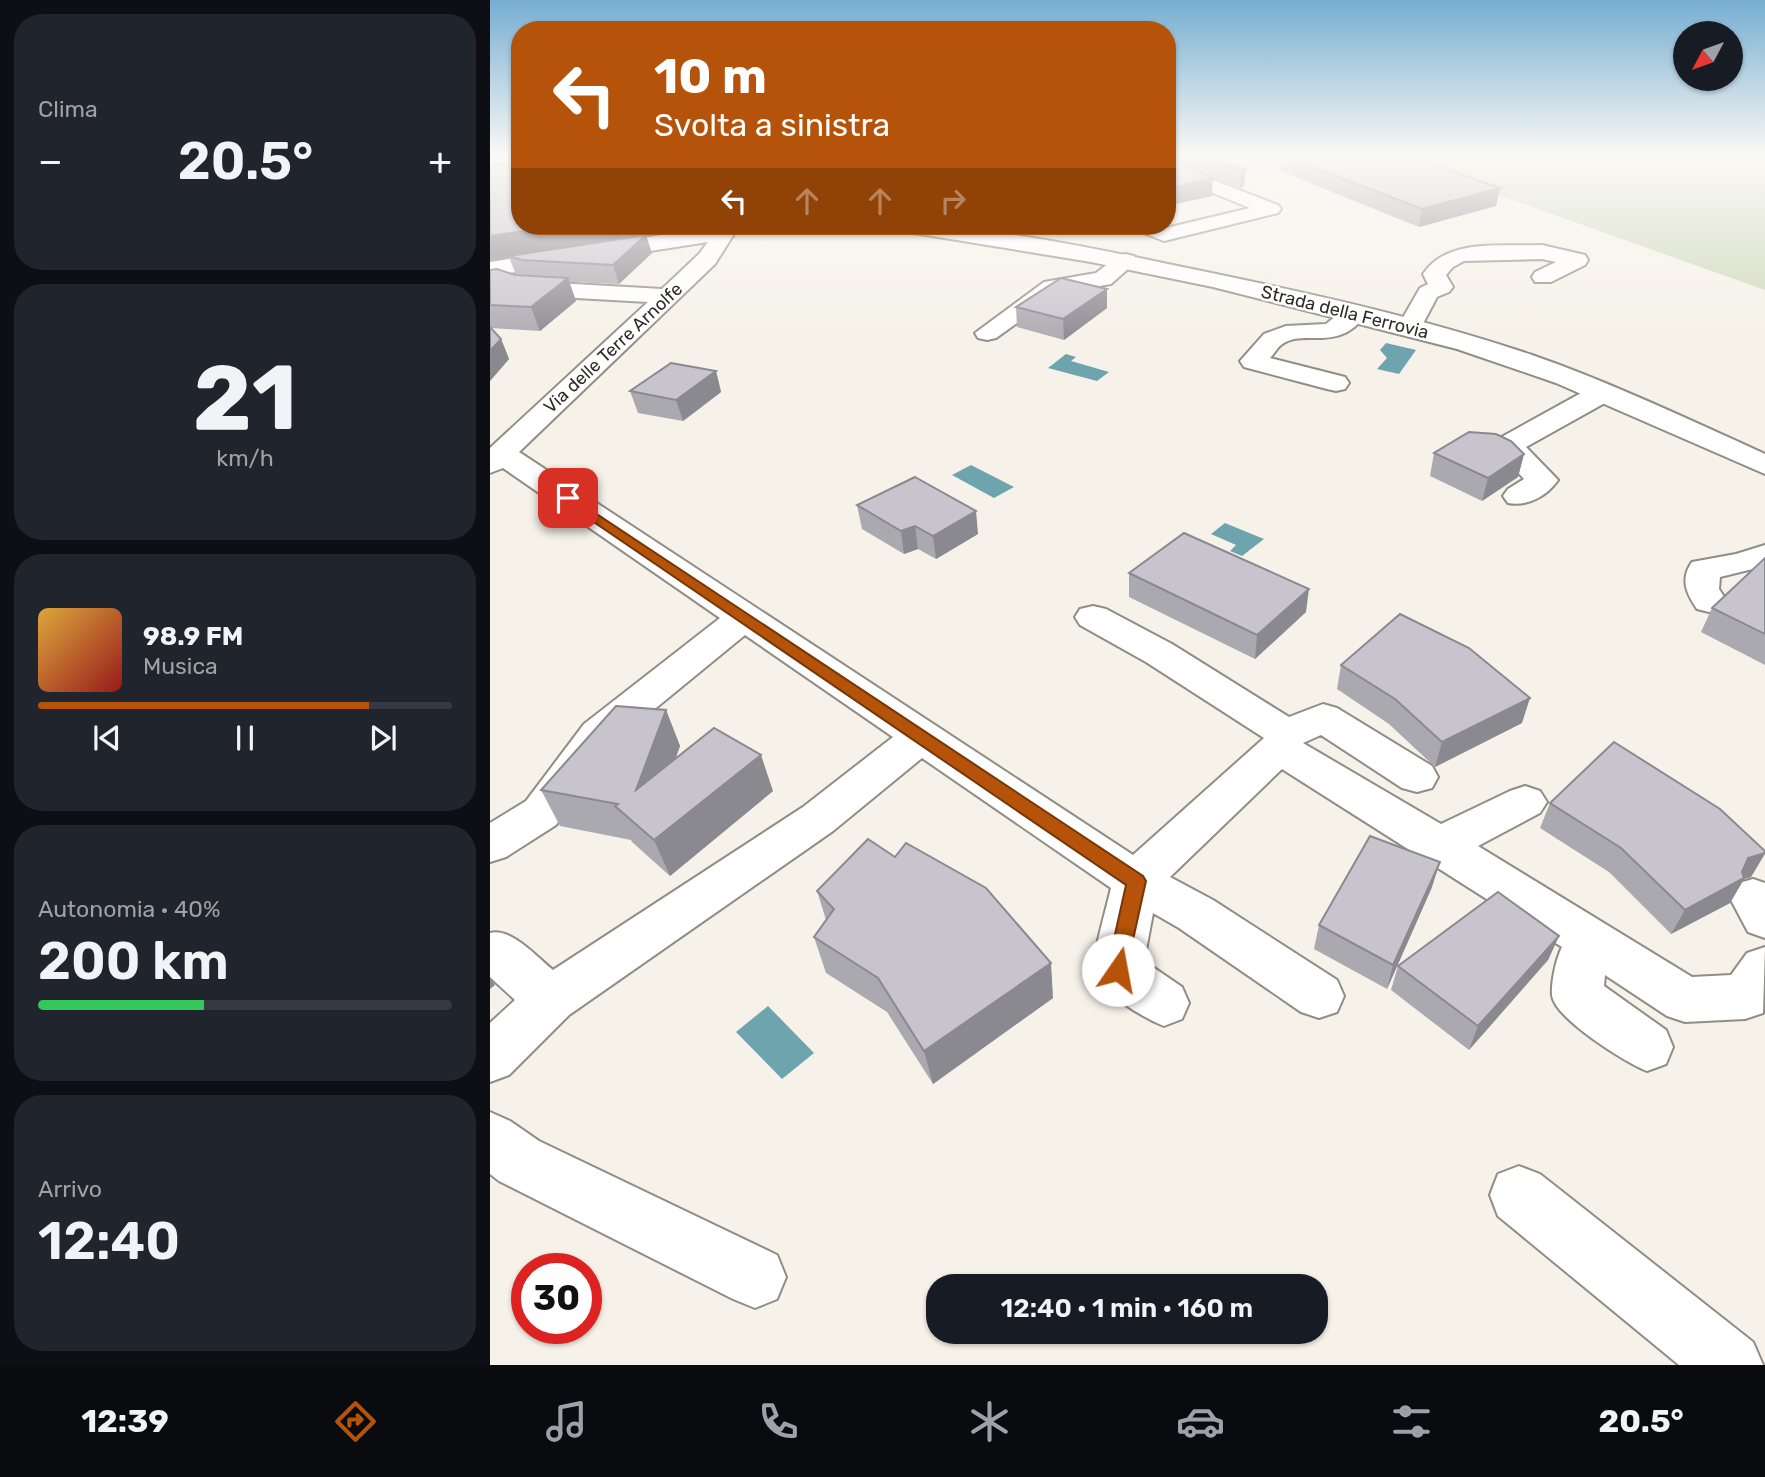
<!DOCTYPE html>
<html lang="it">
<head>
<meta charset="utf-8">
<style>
	:root { --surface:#171b24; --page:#20242c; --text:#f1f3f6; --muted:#9ea1a6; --line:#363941; --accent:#b45309 }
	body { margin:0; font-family:Rubik,sans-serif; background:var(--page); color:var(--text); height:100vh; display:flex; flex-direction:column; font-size:26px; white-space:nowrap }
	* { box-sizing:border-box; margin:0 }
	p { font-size:23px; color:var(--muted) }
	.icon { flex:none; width:38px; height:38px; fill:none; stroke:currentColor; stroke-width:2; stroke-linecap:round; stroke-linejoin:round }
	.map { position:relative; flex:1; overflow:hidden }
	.details { display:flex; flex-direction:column; gap:14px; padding:14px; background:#0d0f14; width:490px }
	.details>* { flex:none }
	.top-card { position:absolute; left:21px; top:21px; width:665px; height:214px; border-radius:28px; box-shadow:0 2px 5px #0004; background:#b45309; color:#fff; overflow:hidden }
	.needle { width:46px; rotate:229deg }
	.tools { position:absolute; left:1183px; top:21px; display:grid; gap:14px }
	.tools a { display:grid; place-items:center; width:70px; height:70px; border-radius:50%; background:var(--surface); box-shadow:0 2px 5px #0004; font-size:35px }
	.speed { position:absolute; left:21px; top:1253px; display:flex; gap:14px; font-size:35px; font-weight:700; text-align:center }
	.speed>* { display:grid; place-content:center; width:91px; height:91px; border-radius:50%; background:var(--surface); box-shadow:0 2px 5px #0004; line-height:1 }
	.speed .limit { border:10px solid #d22; background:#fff; color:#111 }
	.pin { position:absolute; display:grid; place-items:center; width:60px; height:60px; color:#fff; margin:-30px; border-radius:14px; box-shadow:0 4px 10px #0006 }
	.me { position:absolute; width:77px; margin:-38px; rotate:12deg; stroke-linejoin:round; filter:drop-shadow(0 0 5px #0008) }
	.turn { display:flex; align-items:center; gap:24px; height:147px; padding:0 28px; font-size:32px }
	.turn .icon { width:91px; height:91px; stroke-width:2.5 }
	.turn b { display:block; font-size:49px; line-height:60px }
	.lanes { display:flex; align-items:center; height:66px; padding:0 28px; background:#0003; justify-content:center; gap:35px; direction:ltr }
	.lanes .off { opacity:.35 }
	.big { font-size:52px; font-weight:600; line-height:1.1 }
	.details .tile { flex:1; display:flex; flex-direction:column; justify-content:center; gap:10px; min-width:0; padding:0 24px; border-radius:28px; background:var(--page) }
	.details .dial { align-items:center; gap:0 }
	.dial b { font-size:91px; line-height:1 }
	.song { display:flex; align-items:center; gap:21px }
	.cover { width:84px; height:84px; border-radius:10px; background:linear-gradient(135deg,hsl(40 70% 55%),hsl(0 70% 35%)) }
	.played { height:7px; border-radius:4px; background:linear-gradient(90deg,var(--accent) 80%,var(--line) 80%) }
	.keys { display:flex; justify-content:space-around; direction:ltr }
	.heat { display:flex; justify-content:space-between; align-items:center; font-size:38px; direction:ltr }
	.charge { height:10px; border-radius:5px; background:linear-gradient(90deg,#34c759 40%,var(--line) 0) }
	.trip { position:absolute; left:436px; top:1274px; width:402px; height:70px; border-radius:28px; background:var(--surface); box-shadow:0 2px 5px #0004; font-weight:600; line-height:70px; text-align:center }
	.tab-bar { display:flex; height:112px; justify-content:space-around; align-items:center; background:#090b0e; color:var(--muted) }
	.tab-bar .icon { width:49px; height:49px }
	.tab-bar .current { color:var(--accent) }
	.tab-bar b { font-size:32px; color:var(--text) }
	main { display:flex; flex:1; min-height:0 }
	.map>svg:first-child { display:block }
	.green { fill:#cdd7bb }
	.water { fill:#6ea4ae }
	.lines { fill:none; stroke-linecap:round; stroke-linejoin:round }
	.minor-casing { stroke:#908d85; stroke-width:4 }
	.tertiary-casing { stroke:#908d85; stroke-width:4 }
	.minor { fill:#fff; fill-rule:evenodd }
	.tertiary { fill:#fff; fill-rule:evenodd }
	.wall { fill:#aba9b0 }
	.shaded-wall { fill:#8b8990 }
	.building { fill:#c7c4cd; stroke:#8b8990; stroke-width:2 }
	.route { fill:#b45309; stroke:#753606; stroke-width:2 }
	.labels { text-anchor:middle; stroke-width:5; stroke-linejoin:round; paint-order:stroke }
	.far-street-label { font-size:18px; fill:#2d2c28; stroke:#fff }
</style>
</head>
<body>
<main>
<section class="details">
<div class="tile"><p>Clima</p>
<div class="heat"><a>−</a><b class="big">20.5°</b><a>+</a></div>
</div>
<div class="tile dial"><b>21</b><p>km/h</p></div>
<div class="tile">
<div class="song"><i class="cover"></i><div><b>98.9 FM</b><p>Musica</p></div></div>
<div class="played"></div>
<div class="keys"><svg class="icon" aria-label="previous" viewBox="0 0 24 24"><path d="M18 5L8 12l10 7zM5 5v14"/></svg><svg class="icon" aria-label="pause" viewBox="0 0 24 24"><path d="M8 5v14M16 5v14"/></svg><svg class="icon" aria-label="next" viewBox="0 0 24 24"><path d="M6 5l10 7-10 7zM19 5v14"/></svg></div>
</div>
<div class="tile"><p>Autonomia · 40%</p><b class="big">200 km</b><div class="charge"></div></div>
<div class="tile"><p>Arrivo</p><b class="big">12:40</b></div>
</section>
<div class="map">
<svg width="1275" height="1365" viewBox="0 0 1275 1365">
	<rect width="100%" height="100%" fill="#f6f2e9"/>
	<!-- green -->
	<polygon class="green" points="916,156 1275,156 1275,290 972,182"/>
	<!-- water -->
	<g class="water">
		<polygon points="896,343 926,350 909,374 887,369 897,358 890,350"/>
		<polygon points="576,354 586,357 581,361 619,372 607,381 558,368"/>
		<polygon points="481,465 524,487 504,498 462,475"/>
		<polygon points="735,523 774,539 752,556 740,551 746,545 721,534"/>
		<polygon points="278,1006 324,1053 292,1079 246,1032"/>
	</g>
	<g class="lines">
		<defs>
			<g id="minor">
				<polygon points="700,171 788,205 791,209 788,213 674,241 646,230 643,226 676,228 760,208 693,181 691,177"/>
				<path d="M 229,226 L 249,226 L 225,264 L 29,452 L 643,855 L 774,738 L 656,662 L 590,625 L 585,617 L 590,609 L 603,606 L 616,609 L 682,644 L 799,717 L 833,704 L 847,708 L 942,766 L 948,777 L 942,788 L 927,792 L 912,788 L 831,735 L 813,743 L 951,824 L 1020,791 L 1035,786 L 1050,791 L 1057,802 L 1050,813 L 988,846 L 1202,977 L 1241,975 L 1257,953 L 1275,947 L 1273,1013 L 1255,1019 L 1195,1022 L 1177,1016 L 1115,975 L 1114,986 L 1176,1030 L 1183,1047 L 1176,1064 L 1157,1071 C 1136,1063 1064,1018 1062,995 C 1061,982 1066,959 1072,947 L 792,769 L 680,877 L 723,900 L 847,980 L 854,996 L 847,1012 L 829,1018 L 811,1012 L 689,928 L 663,913 L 654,961 L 692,987 L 699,1003 L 692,1019 L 674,1026 C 656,1019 605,990 603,969 C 603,954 617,906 621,888 L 432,758 L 343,831 L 79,1015 L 19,1075 L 0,1082 L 0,1023 L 25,1000 L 0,977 L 0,933 C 21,927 48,958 63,970 L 313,807 L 403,737 L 255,635 L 122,744 L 66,825 L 16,857 L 0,862 L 0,823 L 36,801 L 94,724 L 230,618 L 13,468 L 0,473 L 0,448 L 158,302 L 32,295 L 24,293 L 20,288 L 24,283 L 32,281 L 172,289 L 209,254 L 218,242 L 0,276 L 0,262 Z"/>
				<path d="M 1052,245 L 1095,255 L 1098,260 L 1095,265 L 1061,282 L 1045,282 L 1042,277 L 1045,272 L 1066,262 L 1052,259 L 974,261 L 963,267 L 956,275 L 963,287 L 959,292 L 947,297 L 928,333 L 919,335 L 910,333 L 907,328 L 930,288 L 938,284 L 933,274 C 958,237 1012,247 1052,245 Z"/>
				<polygon points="636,254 644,256 647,261 621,284 569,293 506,338 497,340 488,338 485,333 554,282 606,273 628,256"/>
				<path d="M 865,306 L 874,308 L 877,313 C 848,355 814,327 791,345 C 787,348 784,354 780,358 L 855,377 L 859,383 L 855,389 L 846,391 L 837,389 L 754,367 L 750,361 L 774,334 L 796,326 L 836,324 L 856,308 Z"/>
				<path d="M 1112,385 L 1122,387 L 1126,393 L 1122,399 L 1036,447 L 1068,480 C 1057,496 1037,507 1018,503 L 1013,496 L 1018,489 L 1034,479 L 1003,445 L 1008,439 L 1102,387 Z"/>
				<path d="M 1275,545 L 1275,566 L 1230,577 L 1229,589 L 1237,601 L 1231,609 L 1219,612 L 1207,609 C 1196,593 1190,579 1202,562 L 1246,554 Z"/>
				<polygon points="1263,879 1275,883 1275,938 1258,932 1240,898 1246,884"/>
				<polygon points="0,1112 20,1121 49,1141 287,1255 296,1277 287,1299 265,1308 243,1299 9,1181 0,1174"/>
				<polygon points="1029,1166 1050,1174 1263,1342 1273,1365 1189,1365 1008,1216 1000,1195 1008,1174"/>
			</g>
			<path id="tertiary" d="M 407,226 C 498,226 589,245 678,264 C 800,289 924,315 1042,355 C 1122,383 1198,419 1275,454 L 1275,474 L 1066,383 L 967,349 L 723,287 L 601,262 L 417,232 L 410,230 Z"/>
		</defs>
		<!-- minor casing -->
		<use href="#minor" class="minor-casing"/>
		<!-- tertiary casing -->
		<use href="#tertiary" class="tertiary-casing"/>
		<!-- minor -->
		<use href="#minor" class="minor"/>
		<!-- tertiary -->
		<use href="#tertiary" class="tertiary"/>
	</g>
	<!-- wall -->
	<g class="wall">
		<polygon points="677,156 718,156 756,169 754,186 750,188 708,172 722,196 677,206"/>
		<polygon points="792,156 919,156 1010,188 1006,206 929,227 790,171"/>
		<polygon points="0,165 30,226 176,226 177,231 144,237 162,253 129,284 79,282 86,301 50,331 1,328 11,339 19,359 0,381 0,270 28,276 26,275 19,257 0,260"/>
		<polygon points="526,307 617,308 574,340 527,327"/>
		<polygon points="226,371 231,392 193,421 148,413 140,391"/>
		<polygon points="944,453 1034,454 1028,477 992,501 940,476"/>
		<polygon points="367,505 488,534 446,559 428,549 414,554 372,529"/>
		<polygon points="1275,558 1275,665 1211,632 1222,608"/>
		<polygon points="639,573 816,612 765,659 639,597"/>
		<polygon points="851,665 1032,723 945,767 899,724 847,689"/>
		<polygon points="176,710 190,746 185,759 283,791 180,876 142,842 141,840 70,826 51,790"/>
		<polygon points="1060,803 1275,851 1275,854 1261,877 1254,879 1240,903 1181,934 1119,872 1050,828"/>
		<polygon points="405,857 563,998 443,1084 397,1012 336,973 324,937 336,920 327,891"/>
		<polygon points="942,887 897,989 824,949 829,925"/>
		<polygon points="1069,936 1058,960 979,1050 901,990 908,966"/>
	</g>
	<!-- shaded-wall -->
	<g class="shaded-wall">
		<polygon points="695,156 699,156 699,169 688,176 689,160"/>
		<polygon points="756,169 754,186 750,188 751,171"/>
		<polygon points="723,178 722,196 677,206 677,189"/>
		<polygon points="1010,188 1006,206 929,227 932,209"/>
		<polygon points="69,226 176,226 177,231 21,257 19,256 19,257 0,260 0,236"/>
		<polygon points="156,235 162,253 129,284 123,265"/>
		<polygon points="78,278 86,301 50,331 41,307"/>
		<polygon points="617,289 617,308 574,340 573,319"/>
		<polygon points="11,339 19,359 0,381 0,351"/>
		<polygon points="226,371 231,392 193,421 186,400"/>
		<polygon points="1034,454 1028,477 992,501 998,478"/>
		<polygon points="486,511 488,534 446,559 443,536"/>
		<polygon points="425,526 428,549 414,554 411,531"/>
		<polygon points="819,589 816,612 765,659 767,635"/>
		<polygon points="1040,698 1032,723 945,767 952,742"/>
		<polygon points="176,710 190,746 162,826 146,790"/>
		<polygon points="271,755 283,791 180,876 164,840"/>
		<polygon points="1275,853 1261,877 1254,879 1240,903 1181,934 1195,910 1258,858"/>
		<polygon points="950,862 942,887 897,989 903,965"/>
		<polygon points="1069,936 1058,960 979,1050 988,1026"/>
		<polygon points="561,963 563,998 443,1084 434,1051"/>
		<polygon points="0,978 5,985 0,989"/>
	</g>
	<!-- building -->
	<g class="building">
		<polygon points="677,156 695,156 689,160 691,165 723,178 677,189"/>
		<polygon points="708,156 718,156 756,169 751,171"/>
		<polygon points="794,156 919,156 1010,188 932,209"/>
		<polygon points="30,158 30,226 69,226 0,236 0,165 23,163 26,159"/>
		<polygon points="156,235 123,265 32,260 19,256"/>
		<polygon points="7,269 25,275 78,278 41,307 0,305 0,270"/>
		<polygon points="571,278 617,289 573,319 526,307"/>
		<polygon points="0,327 11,339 0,351"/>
		<polygon points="181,363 226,371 186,400 140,391"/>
		<polygon points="979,432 1006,434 1021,441 1034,454 998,478 944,453"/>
		<polygon points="425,477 486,511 443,536 425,526 411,531 367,505"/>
		<polygon points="694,533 819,589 767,635 639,573"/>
		<polygon points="1275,558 1275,634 1222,608"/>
		<polygon points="910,614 979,648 1040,698 952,742 905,699 851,665"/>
		<polygon points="126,706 176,710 146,790 224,728 271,755 164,840 125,806 128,804 51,790"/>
		<polygon points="1124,742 1230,809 1275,851 1275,853 1258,858 1252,872 1254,878 1195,910 1131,848 1060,803"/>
		<polygon points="880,836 950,862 903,965 829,925"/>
		<polygon points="378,839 405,857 416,843 496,888 561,963 434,1051 388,978 324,937 344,909 327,891"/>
		<polygon points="1008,892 1069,936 988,1026 908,966"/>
	</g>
	<!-- sky -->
	<linearGradient id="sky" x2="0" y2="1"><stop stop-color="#77aed1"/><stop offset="0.45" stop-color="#fbf9f5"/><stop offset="1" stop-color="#fbf9f5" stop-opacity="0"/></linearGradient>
	<rect width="1275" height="347" fill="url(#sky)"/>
	<!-- route -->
	<polygon class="route" points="78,495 653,876 656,881 635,976 628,979 620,976 617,970 636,885 73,501 71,498"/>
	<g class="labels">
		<!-- far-street labels -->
		<g class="far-street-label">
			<text transform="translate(855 312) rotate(14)" y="6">Strada della Ferrovia</text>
			<text transform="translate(123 348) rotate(-43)" y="6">Via delle Terre Arnolfe</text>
		</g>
	</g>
</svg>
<div class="tools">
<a><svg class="needle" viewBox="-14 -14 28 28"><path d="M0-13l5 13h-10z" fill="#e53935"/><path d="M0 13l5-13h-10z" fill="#9ea1a6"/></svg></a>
</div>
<div class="speed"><div class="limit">30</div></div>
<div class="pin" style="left:78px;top:498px;background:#d93025"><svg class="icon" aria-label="arrive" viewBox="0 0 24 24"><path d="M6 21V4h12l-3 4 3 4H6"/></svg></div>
<svg class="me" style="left:628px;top:970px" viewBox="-20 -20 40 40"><circle r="19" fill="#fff"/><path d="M0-13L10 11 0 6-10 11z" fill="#b45309"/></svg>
<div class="trip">12:40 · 1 min · 160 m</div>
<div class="top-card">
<div class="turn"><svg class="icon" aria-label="left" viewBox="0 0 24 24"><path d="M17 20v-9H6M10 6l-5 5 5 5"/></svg><div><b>10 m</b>Svolta a sinistra</div></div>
<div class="lanes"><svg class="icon" aria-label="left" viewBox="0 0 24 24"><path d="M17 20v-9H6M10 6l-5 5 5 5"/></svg><svg class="icon off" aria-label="ahead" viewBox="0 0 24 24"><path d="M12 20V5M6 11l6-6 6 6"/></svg><svg class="icon off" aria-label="ahead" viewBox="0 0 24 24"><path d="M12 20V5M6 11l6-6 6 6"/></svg><svg class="icon off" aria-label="right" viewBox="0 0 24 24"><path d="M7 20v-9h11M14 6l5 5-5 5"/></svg></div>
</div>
</div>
</main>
<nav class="tab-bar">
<b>12:39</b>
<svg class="icon current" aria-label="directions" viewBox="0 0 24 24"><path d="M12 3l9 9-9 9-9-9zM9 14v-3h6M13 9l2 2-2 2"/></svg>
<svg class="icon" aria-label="music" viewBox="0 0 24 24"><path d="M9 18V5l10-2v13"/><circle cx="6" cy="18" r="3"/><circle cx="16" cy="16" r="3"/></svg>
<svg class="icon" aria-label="phone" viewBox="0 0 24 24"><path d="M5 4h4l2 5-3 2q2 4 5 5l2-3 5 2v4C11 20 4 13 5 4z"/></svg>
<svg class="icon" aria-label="climate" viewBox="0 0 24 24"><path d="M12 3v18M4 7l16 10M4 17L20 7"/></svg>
<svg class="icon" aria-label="car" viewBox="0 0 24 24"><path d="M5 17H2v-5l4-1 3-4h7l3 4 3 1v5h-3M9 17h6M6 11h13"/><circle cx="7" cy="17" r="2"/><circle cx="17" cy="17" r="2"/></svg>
<svg class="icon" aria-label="filters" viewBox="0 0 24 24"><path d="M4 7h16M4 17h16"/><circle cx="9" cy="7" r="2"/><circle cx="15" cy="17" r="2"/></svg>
<b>20.5°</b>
</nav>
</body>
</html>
